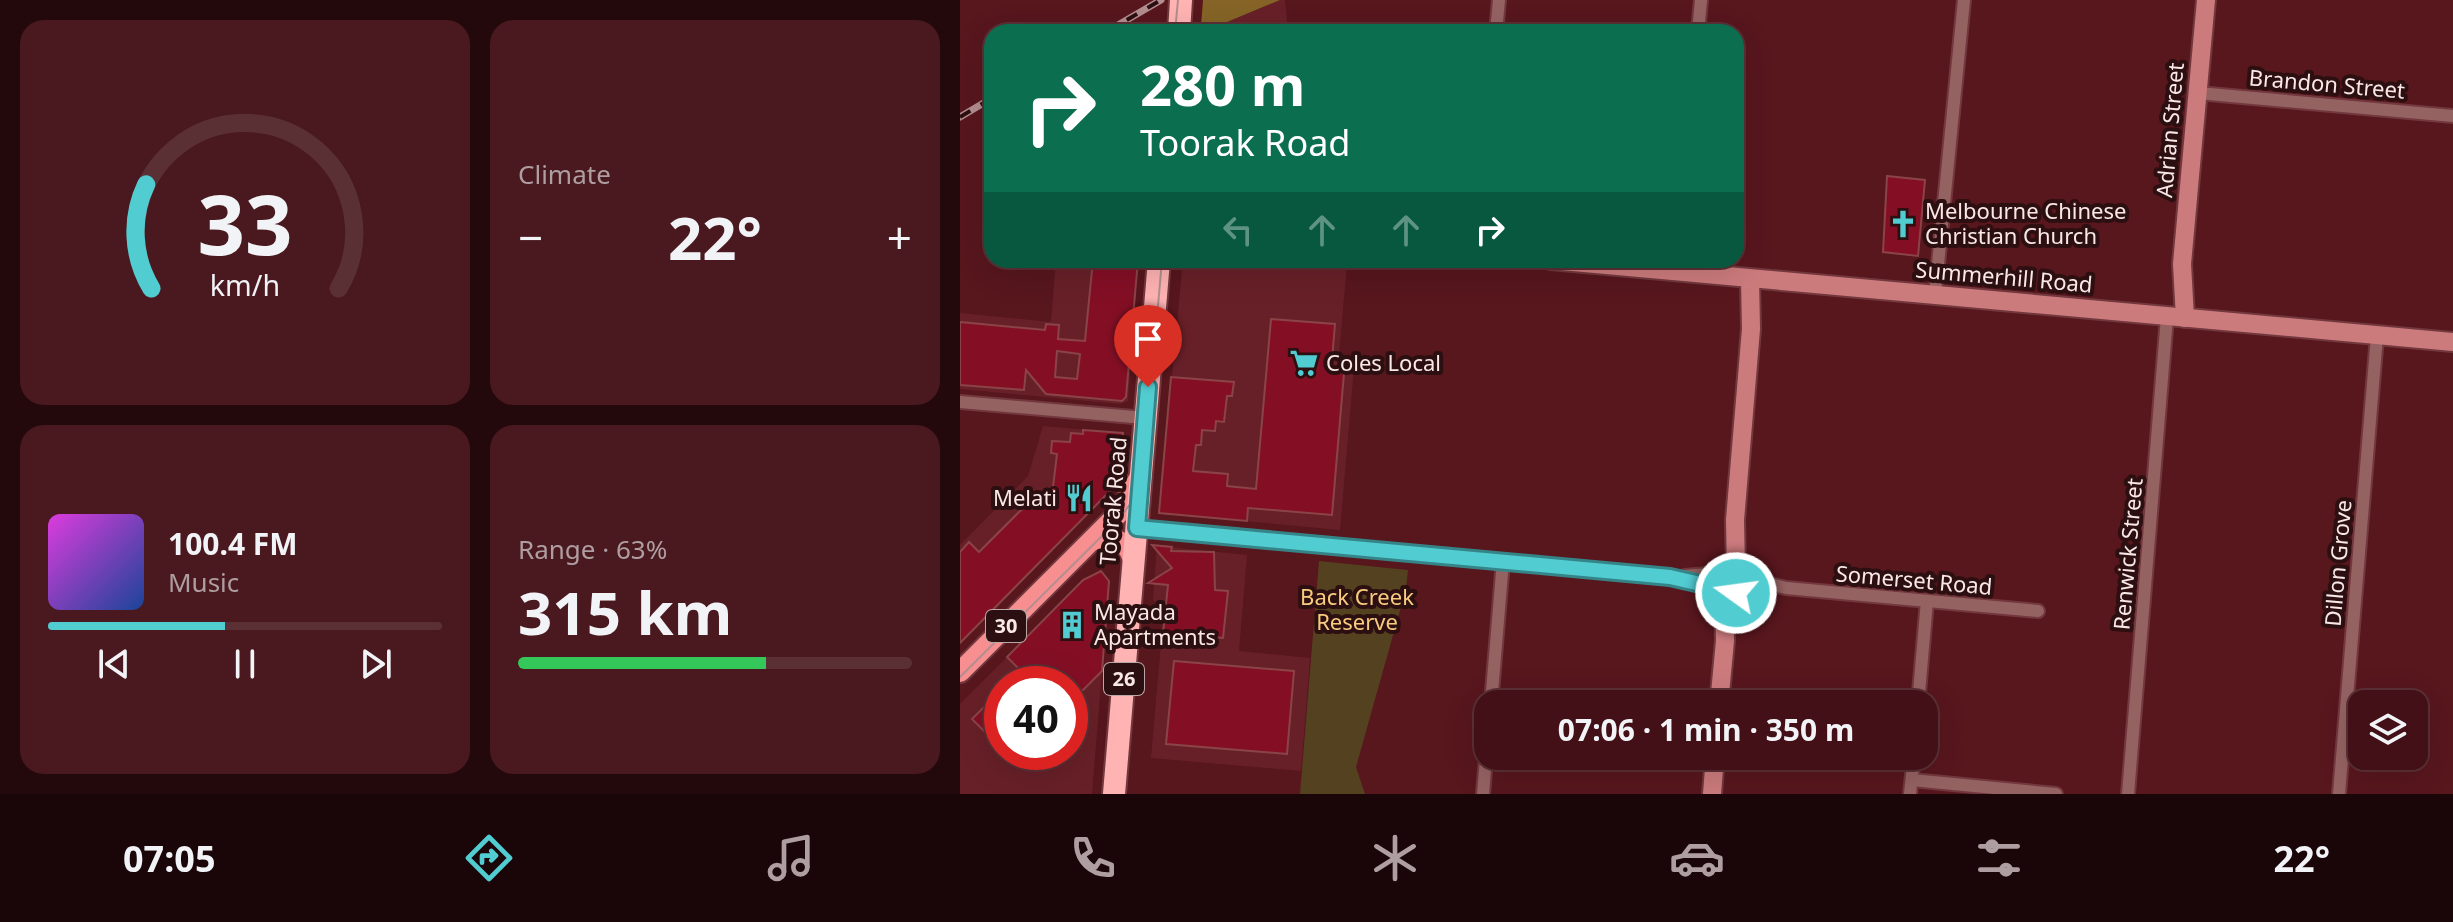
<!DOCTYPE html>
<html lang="en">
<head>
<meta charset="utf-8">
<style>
	:root { --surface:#421016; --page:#49191f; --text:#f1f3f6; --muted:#ae9da1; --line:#5a3035; --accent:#51ccd1 }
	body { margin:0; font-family:"Noto Sans",sans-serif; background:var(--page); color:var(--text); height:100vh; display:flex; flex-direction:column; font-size:30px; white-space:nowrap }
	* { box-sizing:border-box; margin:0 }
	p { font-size:26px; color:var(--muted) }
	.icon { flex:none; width:44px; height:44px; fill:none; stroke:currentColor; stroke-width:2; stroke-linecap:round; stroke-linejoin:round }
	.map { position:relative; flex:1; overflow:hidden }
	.sheet { display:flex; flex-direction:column; gap:20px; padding:20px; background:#24090c; width:960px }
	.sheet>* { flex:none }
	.top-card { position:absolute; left:24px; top:24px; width:760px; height:244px; border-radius:24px; box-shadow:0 8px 32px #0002,0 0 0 2px var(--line); background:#0b6e4f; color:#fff; overflow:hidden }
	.fabs { position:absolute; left:1388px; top:690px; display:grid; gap:16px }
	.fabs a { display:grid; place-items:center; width:80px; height:80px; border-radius:16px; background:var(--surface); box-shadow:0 8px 32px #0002,0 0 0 2px var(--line); font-size:40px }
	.speed { position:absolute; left:24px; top:666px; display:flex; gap:16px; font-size:40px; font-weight:700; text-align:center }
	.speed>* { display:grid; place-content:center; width:104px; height:104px; border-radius:50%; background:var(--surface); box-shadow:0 8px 32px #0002,0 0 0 2px var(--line); line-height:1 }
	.speed .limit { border:12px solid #d22; background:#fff; color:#111 }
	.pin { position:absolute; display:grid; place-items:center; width:68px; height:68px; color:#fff; margin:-82px -34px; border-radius:50% 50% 50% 0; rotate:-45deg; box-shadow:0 0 8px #0007 }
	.pin .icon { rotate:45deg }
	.me { position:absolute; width:88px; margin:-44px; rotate:284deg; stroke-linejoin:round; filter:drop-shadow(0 0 6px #0008) }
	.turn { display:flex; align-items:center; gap:28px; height:168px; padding:0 24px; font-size:36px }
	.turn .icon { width:104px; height:104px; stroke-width:2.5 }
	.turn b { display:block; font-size:56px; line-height:68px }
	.lanes { display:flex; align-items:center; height:76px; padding:0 24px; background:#0003; justify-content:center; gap:40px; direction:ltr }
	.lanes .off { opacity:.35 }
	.big { font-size:60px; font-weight:700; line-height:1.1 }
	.sheet .tile { flex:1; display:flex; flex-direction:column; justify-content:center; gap:12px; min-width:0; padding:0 28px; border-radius:24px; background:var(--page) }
	.sheet .dial { align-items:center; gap:0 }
	.dial svg { height:208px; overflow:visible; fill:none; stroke:var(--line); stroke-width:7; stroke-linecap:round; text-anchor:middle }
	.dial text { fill:var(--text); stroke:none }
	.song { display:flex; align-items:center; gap:24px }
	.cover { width:96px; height:96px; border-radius:12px; background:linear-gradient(135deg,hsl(300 70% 55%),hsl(220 70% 35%)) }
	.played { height:8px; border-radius:4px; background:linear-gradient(90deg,var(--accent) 45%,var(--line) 45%) }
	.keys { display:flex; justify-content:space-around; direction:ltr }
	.heat { display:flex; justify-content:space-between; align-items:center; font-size:44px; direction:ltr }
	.charge { height:12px; border-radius:6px; background:linear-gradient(90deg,#34c759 63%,var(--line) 0) }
	.sheet .tiles { flex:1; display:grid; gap:20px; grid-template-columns:repeat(2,1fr) }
	.trip { position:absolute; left:514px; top:690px; width:464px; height:80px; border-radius:24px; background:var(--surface); box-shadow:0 8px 32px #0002,0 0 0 2px var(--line); font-weight:700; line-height:80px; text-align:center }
	.tabs { display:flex; height:128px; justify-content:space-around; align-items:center; background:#1a0609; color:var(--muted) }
	.tabs .icon { width:56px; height:56px }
	.tabs .current { color:var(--accent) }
	.tabs b { font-size:36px; color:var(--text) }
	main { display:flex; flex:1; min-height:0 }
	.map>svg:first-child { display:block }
	.built { fill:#682028 }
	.green { fill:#544120 }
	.forest { fill:#866427 }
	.building { fill:#840f25; stroke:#8a4447; stroke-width:2; fill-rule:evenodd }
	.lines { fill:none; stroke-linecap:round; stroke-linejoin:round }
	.street-casing { stroke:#72383d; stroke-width:16 }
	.secondary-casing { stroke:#72383d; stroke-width:22 }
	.primary-casing { stroke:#72383d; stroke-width:24 }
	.highway-casing { stroke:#72383d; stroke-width:26 }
	.street { stroke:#956262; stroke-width:12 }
	.secondary { stroke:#cc7b7d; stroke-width:18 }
	.primary { stroke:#f78f91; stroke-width:20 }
	.highway { stroke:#ffb3b3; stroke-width:22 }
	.tram { stroke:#b38d90; stroke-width:2 }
	.rail-casing { stroke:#b38d90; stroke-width:7 }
	.rail { stroke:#2c0f10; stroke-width:4; stroke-dasharray:12; stroke-linecap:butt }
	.route-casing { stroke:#358588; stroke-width:20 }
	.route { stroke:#51ccd1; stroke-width:14 }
	.labels { text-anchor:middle; stroke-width:8; stroke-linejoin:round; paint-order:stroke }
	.shield { fill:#2c0f10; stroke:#bca7a6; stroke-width:2 }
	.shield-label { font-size:20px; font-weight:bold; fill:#f9e8e7 }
	.street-label { font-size:22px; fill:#f9e8e7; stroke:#2c0f10 }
	.poi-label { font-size:22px; fill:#f9e8e7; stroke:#2c0f10; text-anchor:start }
	.park-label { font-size:22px; fill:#f9cb7f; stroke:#2c0f10 }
</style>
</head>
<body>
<main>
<section class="sheet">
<div class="tiles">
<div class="tile dial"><svg viewBox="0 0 100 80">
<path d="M14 69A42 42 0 1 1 86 69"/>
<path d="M14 69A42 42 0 0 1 12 29" stroke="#51ccd1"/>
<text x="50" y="56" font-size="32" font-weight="700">33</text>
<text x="50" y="72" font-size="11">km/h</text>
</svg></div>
<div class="tile"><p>Climate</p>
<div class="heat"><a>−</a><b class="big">22°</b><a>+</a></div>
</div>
<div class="tile">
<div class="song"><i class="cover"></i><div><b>100.4 FM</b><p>Music</p></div></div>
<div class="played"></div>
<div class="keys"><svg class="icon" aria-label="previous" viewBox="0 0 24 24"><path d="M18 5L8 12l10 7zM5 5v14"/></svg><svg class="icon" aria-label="pause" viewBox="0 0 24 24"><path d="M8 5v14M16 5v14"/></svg><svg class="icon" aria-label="next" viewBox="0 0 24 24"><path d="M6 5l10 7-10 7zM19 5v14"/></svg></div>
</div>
<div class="tile"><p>Range · 63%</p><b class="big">315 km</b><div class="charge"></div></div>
</div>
</section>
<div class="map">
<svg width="1493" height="794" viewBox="0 0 1493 794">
	<rect width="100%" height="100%" fill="#58161d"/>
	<!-- built -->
	<g class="built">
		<polygon points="320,0 325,0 328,32 240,32 241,26 255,27"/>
		<polygon points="96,260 178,260 168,401 160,404 0,389 0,313 91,322"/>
		<polygon points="223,260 387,263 378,366 394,368 380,530 199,513"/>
		<polygon points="83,426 163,433 160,460 156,460 152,489 0,643 0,545 68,476"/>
		<polygon points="197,546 287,555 279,651 350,658 341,771 191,758 204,609 193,600"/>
		<polygon points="47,657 74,684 42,684 42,752 110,752 110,703 142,671 132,794 0,794 0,704"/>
	</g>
	<!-- green -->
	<polygon class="green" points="359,561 448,570 446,589 396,767 405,794 340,794"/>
	<!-- forest -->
	<polygon class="forest" points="243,0 320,0 255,27 241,26"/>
	<!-- building -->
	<g class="building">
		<polygon points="927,176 965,180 958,256 923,252"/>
		<path d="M 133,260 L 178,260 L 166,397 L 162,401 L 86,394 L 66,370 L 64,390 L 0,385 L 0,322 L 85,330 L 86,324 L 99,325 L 98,339 L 125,341 ZM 97,351 L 120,354 L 117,379 L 95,377 Z"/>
		<polygon points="311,319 375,324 371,372 384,373 372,515 288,508 287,521 199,513 211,377 274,382 272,396 267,396 264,422 256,421 255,431 242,430 241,445 236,445 233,471 268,474 267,486 296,489"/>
		<polygon points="123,430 163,433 160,460 156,459 152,489 0,643 0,552 9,542 19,552 59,512 82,494 91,503 97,454 91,453 92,441 110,442 111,433 123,434"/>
		<polygon points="192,545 212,547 211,551 254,552 255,590 268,591 263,638 203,633 208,585 188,583 212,568"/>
		<polygon points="141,571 149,581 142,671 110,703 110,684 74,684 47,657 123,580"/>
		<polygon points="214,661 334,671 327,754 206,744"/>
		<polygon points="35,696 42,703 42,749 12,719"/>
	</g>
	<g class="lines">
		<defs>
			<g id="street">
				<polyline points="536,32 539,0"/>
				<polyline points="738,32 741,0"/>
				<polyline points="1238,93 1493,116"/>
				<polyline points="975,295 1004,0"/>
				<polyline points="0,402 185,418"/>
				<polyline points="177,528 710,577 758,588"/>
				<polyline points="725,576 760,573"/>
				<polyline points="782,577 826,588 1078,611"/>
				<polyline points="779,591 811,589"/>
				<polyline points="531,704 543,561"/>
				<polyline points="958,704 967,601"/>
				<polyline points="952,780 1096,794"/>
				<polyline points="523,794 528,734"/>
				<polyline points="950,794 954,756"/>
				<polyline points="1168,794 1207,317"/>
				<polyline points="1379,794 1417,336"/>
			</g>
			<g id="secondary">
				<polyline points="591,260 1493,342"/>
				<polyline points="1225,318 1222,264 1246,0"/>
				<circle cx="770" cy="582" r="13"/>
				<polyline points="776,571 775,520 791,329 790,279"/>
				<polyline points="759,704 765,641 764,594"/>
				<polyline points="752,794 755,756"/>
			</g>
			<g id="primary">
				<path d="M 133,540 C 155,536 169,540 174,564"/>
				<polyline points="0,672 160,512 178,480"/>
			</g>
			<g id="highway">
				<polyline points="219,32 221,0"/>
				<polyline points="154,794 199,260"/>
			</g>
		</defs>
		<!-- street casing -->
		<use href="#street" class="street-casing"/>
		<!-- secondary casing -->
		<use href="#secondary" class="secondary-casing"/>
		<!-- primary casing -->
		<use href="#primary" class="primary-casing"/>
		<!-- highway casing -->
		<use href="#highway" class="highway-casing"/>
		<!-- street -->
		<use href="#street" class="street"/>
		<!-- secondary -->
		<use href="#secondary" class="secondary"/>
		<!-- primary -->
		<use href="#primary" class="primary"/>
		<!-- highway -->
		<use href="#highway" class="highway"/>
		<!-- tram -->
		<g class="tram">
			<polyline points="215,32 218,0"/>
			<polyline points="0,677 159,519 177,495 183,477 202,260"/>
		</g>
		<defs>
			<g id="rail">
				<polyline points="146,32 201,0"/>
				<polyline points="0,117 32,98"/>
			</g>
		</defs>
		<!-- rail casing -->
		<use href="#rail" class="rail-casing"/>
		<!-- rail -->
		<use href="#rail" class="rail"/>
	</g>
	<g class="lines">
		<defs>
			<polyline id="route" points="188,387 177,528 710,577 758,588 768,595 776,593"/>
		</defs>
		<!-- route casing -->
		<use href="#route" class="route-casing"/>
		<!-- route -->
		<use href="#route" class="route"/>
	</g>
	<!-- icons -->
	<defs>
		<symbol id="church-bare" viewBox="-9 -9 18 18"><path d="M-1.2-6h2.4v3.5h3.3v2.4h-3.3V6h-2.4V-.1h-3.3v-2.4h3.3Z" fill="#51ccd1" stroke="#2c0f10" stroke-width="2.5" paint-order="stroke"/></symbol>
		<symbol id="supermarket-bare" viewBox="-9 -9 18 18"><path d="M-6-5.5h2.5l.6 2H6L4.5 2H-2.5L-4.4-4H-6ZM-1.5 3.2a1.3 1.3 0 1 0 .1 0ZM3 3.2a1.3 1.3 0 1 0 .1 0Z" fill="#51ccd1" stroke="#2c0f10" stroke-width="2.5" paint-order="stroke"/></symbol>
		<symbol id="restaurant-bare" viewBox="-9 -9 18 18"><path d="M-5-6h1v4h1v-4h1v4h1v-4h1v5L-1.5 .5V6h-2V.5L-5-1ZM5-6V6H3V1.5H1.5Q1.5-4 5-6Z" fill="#51ccd1" stroke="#2c0f10" stroke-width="2.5" paint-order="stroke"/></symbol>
		<symbol id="building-bare" viewBox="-9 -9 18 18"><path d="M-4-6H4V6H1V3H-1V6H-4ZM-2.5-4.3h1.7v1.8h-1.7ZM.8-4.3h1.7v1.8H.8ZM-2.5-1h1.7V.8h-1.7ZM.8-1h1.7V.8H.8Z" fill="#51ccd1" stroke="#2c0f10" stroke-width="2.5" paint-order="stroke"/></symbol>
	</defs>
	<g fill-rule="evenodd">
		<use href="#church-bare" x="923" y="204" width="40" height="40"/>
		<use href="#supermarket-bare" x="324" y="343" width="40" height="40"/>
		<use href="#restaurant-bare" x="99" y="478" width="40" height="40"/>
		<use href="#building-bare" x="92" y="605" width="40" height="40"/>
	</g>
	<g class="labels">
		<!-- shield labels -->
		<g class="shield">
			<rect x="26" y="610" width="40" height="32" rx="6"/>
			<rect x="144" y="663" width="40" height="32" rx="6"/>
		</g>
		<g class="shield-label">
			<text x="46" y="633">30</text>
			<text x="164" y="686">26</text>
		</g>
		<!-- street labels -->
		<g class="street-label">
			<text transform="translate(1367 84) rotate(5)" y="8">Brandon Street</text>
			<text transform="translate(1210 130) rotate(-85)" y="8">Adrian Street</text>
			<text transform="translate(1044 277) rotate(5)" y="8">Summerhill Road</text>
			<text transform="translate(153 501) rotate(-85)" y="8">Toorak Road</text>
			<text transform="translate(1168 554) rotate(-85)" y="8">Renwick Street</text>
			<text transform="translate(1378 563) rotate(-85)" y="8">Dillon Grove</text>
			<text transform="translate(954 580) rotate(5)" y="8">Somerset Road</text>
		</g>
		<!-- poi labels -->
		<g class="poi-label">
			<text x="965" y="219">Melbourne Chinese<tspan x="965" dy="25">Christian Church</tspan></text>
			<text x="366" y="371">Coles Local</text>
			<text x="97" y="506" text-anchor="end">Melati</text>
			<text x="134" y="620">Mayada<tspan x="134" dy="25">Apartments</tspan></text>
		</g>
		<!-- park labels -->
		<g class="park-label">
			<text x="397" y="605">Back Creek<tspan x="397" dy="25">Reserve</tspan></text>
		</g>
	</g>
</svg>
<div class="fabs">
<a><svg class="icon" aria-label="layers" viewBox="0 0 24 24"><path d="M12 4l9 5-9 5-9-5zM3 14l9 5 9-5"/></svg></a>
</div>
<div class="speed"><div class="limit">40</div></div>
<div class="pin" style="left:188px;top:387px;background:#d93025"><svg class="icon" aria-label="arrive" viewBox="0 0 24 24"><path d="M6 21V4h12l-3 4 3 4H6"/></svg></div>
<svg class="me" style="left:776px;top:593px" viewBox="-20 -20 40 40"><circle r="17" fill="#51ccd1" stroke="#fff" stroke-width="3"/><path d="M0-11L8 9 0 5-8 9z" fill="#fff"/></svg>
<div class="trip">07:06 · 1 min · 350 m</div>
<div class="top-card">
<div class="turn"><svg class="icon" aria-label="right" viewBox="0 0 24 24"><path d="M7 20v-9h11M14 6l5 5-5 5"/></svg><div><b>280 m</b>Toorak Road</div></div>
<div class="lanes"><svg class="icon off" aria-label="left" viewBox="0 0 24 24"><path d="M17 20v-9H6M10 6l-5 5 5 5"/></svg><svg class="icon off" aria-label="ahead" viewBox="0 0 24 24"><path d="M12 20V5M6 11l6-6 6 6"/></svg><svg class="icon off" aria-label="ahead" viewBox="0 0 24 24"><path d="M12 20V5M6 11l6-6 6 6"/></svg><svg class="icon" aria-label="right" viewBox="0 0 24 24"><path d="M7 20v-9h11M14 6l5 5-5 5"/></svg></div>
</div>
</div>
</main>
<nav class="tabs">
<b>07:05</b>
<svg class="icon current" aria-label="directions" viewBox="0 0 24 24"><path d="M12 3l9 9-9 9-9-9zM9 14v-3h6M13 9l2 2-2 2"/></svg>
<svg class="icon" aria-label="music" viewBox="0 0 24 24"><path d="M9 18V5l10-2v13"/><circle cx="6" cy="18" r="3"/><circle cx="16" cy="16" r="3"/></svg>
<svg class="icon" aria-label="phone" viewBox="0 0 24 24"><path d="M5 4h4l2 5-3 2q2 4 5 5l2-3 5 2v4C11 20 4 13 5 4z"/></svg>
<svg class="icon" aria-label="climate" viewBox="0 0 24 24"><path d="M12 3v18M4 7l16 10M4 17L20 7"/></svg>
<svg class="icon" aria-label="car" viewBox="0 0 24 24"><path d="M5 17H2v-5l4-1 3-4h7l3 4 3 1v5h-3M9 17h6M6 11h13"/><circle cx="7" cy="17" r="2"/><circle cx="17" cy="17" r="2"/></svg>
<svg class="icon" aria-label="filters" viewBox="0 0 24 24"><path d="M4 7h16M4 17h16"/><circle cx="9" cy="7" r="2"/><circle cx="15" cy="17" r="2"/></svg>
<b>22°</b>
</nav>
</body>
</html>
